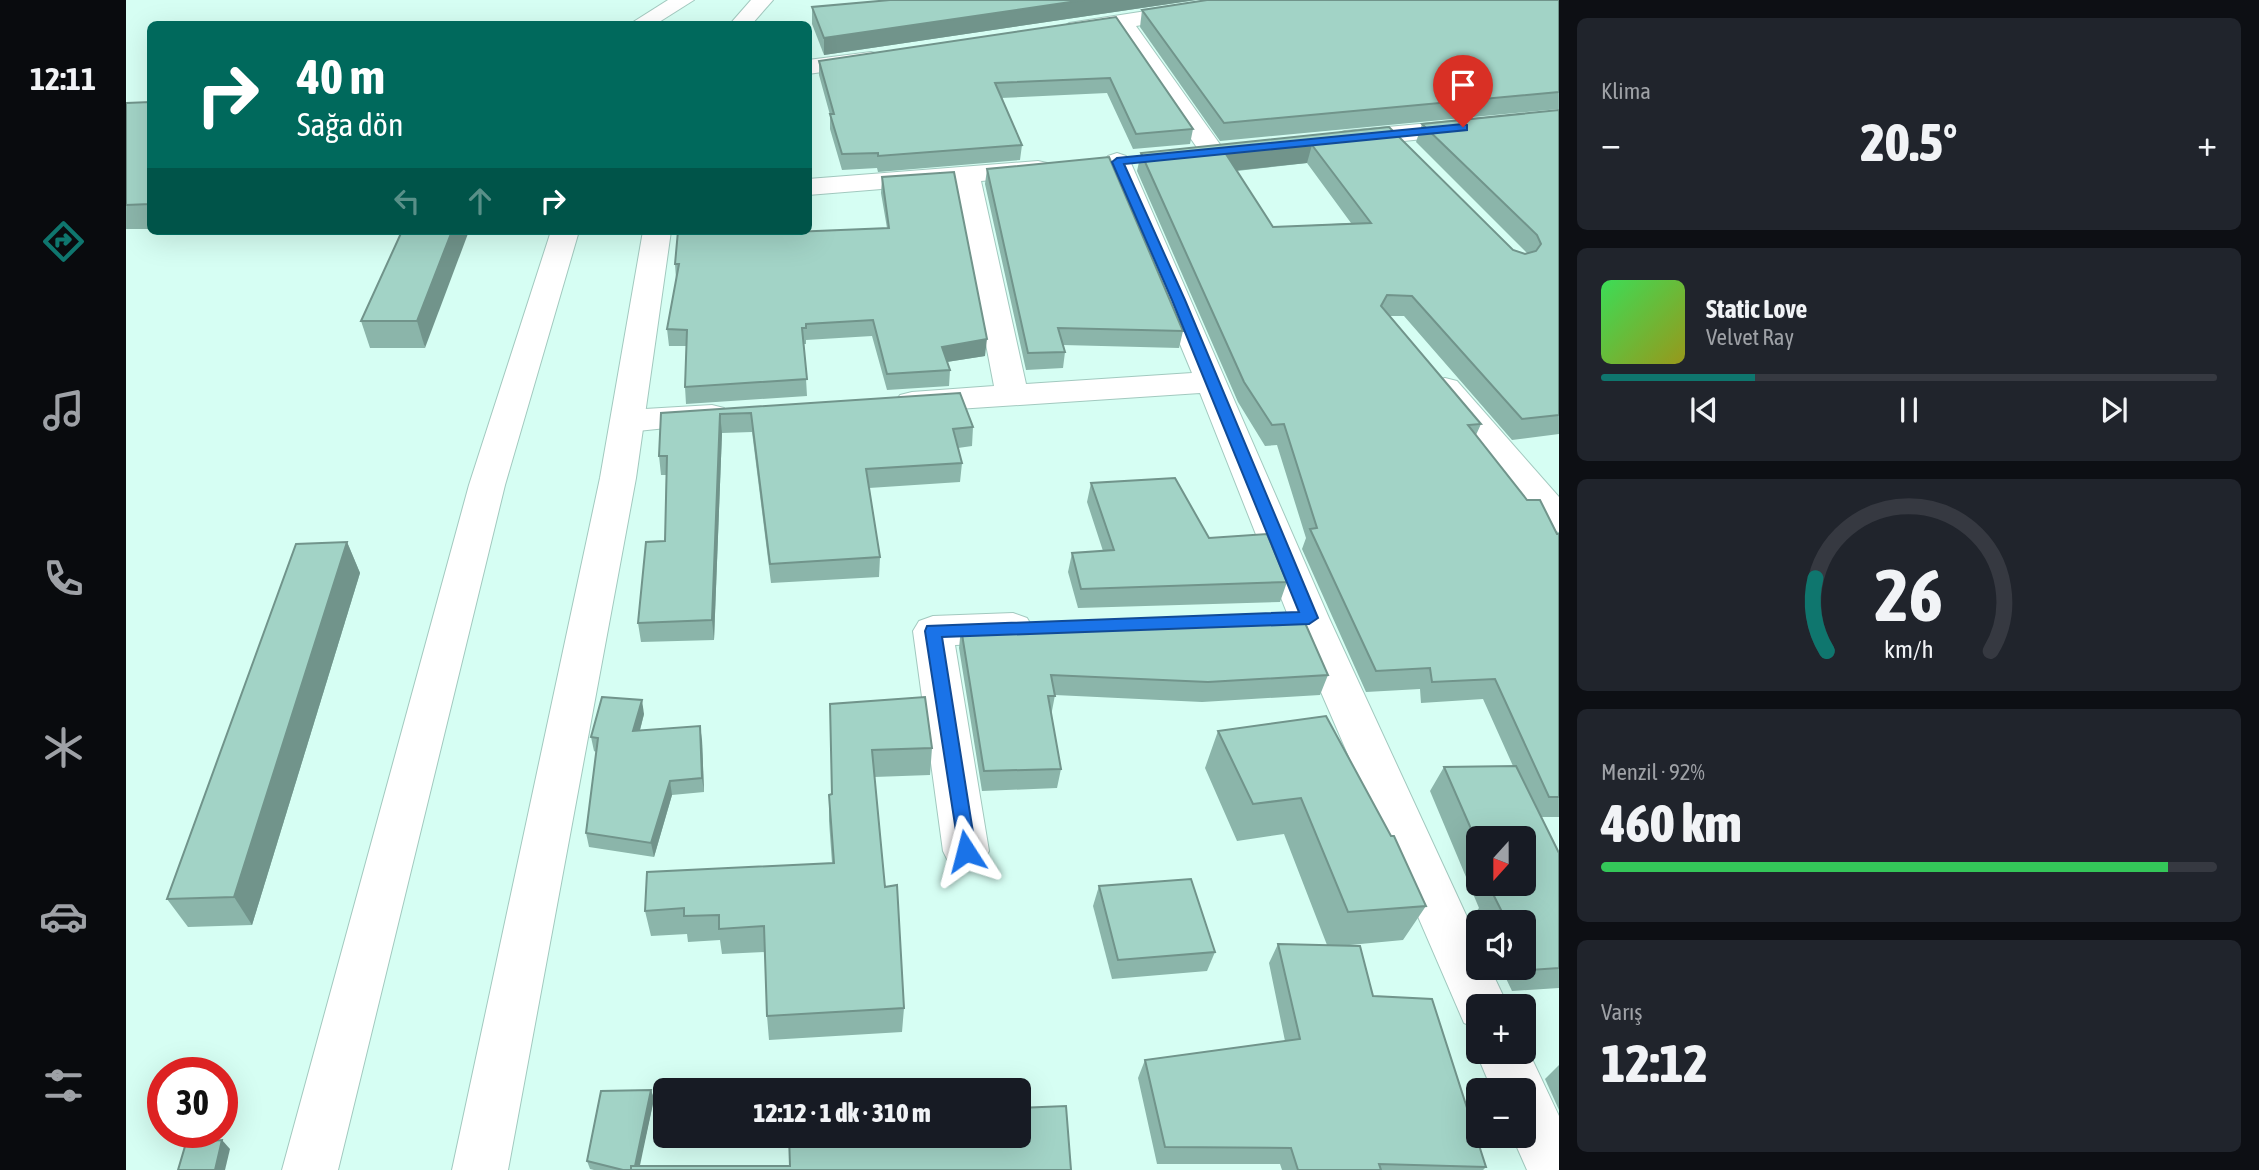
<!DOCTYPE html>
<html lang="tr">
<head>
<meta charset="utf-8">
<style>
	:root { --surface:#171b24; --page:#20242c; --text:#f1f3f6; --muted:#9ea1a6; --line:#363941; --accent:#0f766e }
	body { margin:0; font-family:"Asap Condensed",sans-serif; background:var(--page); color:var(--text); height:100vh; display:flex; flex-direction:column; font-size:26px; white-space:nowrap }
	* { box-sizing:border-box; margin:0 }
	p { font-size:23px; color:var(--muted) }
	.icon { flex:none; width:38px; height:38px; fill:none; stroke:currentColor; stroke-width:2; stroke-linecap:round; stroke-linejoin:round }
	.map { position:relative; flex:1; overflow:hidden }
	.sheet { display:flex; flex-direction:column; gap:18px; padding:18px; background:#0d0f14; width:700px }
	.sheet>* { flex:none }
	.guide { position:absolute; left:21px; top:21px; width:665px; height:214px; border-radius:10px; box-shadow:0 7px 28px #0002; background:#00695c; color:#fff; overflow:hidden }
	.needle { width:46px; rotate:201deg }
	.buttons { position:absolute; left:1340px; top:826px; display:grid; gap:14px }
	.buttons a { display:grid; place-items:center; width:70px; height:70px; border-radius:10px; background:var(--surface); box-shadow:0 7px 28px #0002; font-size:35px }
	.speed { position:absolute; left:21px; top:1057px; display:flex; gap:14px; font-size:35px; font-weight:700; text-align:center }
	.speed>* { display:grid; place-content:center; width:91px; height:91px; border-radius:50%; background:var(--surface); box-shadow:0 7px 28px #0002; line-height:1 }
	.speed .limit { border:10px solid #d22; background:#fff; color:#111 }
	.pin { position:absolute; display:grid; place-items:center; width:60px; height:60px; color:#fff; margin:-72px -30px; border-radius:50% 50% 50% 0; rotate:-45deg; box-shadow:0 0 7px #0007 }
	.pin .icon { rotate:45deg }
	.me { position:absolute; width:77px; margin:-38px; rotate:351deg; stroke-linejoin:round; filter:drop-shadow(0 0 5px #0008) }
	.turn { display:flex; align-items:center; gap:24px; height:147px; padding:0 35px; font-size:32px }
	.turn .icon { width:91px; height:91px; stroke-width:2.5 }
	.turn b { display:block; font-size:49px; line-height:60px }
	.lanes { display:flex; align-items:center; height:66px; padding:0 35px; background:#0003; justify-content:center; gap:35px; direction:ltr }
	.lanes .off { opacity:.35 }
	.big { font-size:52px; font-weight:800; line-height:1.1 }
	.sheet .widget { flex:1; display:flex; flex-direction:column; justify-content:center; gap:10px; min-width:0; padding:0 24px; border-radius:10px; background:var(--page) }
	.sheet .dial { align-items:center; gap:0 }
	.dial svg { height:182px; overflow:visible; fill:none; stroke:var(--line); stroke-width:7; stroke-linecap:round; text-anchor:middle }
	.dial text { fill:var(--text); stroke:none }
	.song { display:flex; align-items:center; gap:21px }
	.cover { width:84px; height:84px; border-radius:10px; background:linear-gradient(135deg,hsl(130 70% 55%),hsl(60 70% 35%)) }
	.played { height:7px; border-radius:4px; background:linear-gradient(90deg,var(--accent) 25%,var(--line) 25%) }
	.keys { display:flex; justify-content:space-around; direction:ltr }
	.heat { display:flex; justify-content:space-between; align-items:center; font-size:38px; direction:ltr }
	.charge { height:10px; border-radius:5px; background:linear-gradient(90deg,#34c759 92%,var(--line) 0) }
	.trip { position:absolute; left:527px; top:1078px; width:378px; height:70px; border-radius:10px; background:var(--surface); box-shadow:0 7px 28px #0002; font-weight:800; line-height:70px; text-align:center }
	main { display:flex; flex:1; min-height:0 }
	.tabs { display:flex; flex-direction:column; width:126px; justify-content:space-around; align-items:center; background:#090b0e; color:var(--muted) }
	.tabs .icon { width:49px; height:49px }
	.tabs .current { color:var(--accent) }
	.tabs b { font-size:32px; color:var(--text) }
	.map>svg:first-child { display:block }
	.lines { fill:none; stroke-linecap:round; stroke-linejoin:round }
	.minor-casing { stroke:#a2c9bf; stroke-width:2 }
	.tertiary-casing { stroke:#a2c9bf; stroke-width:2 }
	.minor { fill:#fff; fill-rule:evenodd }
	.tertiary { fill:#fff; fill-rule:evenodd }
	.wall { fill:#8bb5aa; fill-rule:evenodd }
	.shaded-wall { fill:#71948b }
	.building { fill:#a2d3c6; stroke:#71948b; stroke-width:2; fill-rule:evenodd }
	.route { fill:#1a73e8; stroke:#114b97; stroke-width:2 }
</style>
</head>
<body>
<main>
<nav class="tabs">
<b>12:11</b>
<svg class="icon current" aria-label="directions" viewBox="0 0 24 24"><path d="M12 3l9 9-9 9-9-9zM9 14v-3h6M13 9l2 2-2 2"/></svg>
<svg class="icon" aria-label="music" viewBox="0 0 24 24"><path d="M9 18V5l10-2v13"/><circle cx="6" cy="18" r="3"/><circle cx="16" cy="16" r="3"/></svg>
<svg class="icon" aria-label="phone" viewBox="0 0 24 24"><path d="M5 4h4l2 5-3 2q2 4 5 5l2-3 5 2v4C11 20 4 13 5 4z"/></svg>
<svg class="icon" aria-label="climate" viewBox="0 0 24 24"><path d="M12 3v18M4 7l16 10M4 17L20 7"/></svg>
<svg class="icon" aria-label="car" viewBox="0 0 24 24"><path d="M5 17H2v-5l4-1 3-4h7l3 4 3 1v5h-3M9 17h6M6 11h13"/><circle cx="7" cy="17" r="2"/><circle cx="17" cy="17" r="2"/></svg>
<svg class="icon" aria-label="filters" viewBox="0 0 24 24"><path d="M4 7h16M4 17h16"/><circle cx="9" cy="7" r="2"/><circle cx="15" cy="17" r="2"/></svg>
</nav>
<div class="map">
<svg width="1433" height="1170" viewBox="0 0 1433 1170">
	<rect width="100%" height="100%" fill="#d6fef3"/>
	<g class="lines">
		<defs>
			<g id="minor">
				<polygon points="542,0 568,0 530,24 504,24"/>
				<polygon points="1091,0 1142,0 1131,6 1010,26 1098,150 1094,155 1076,155 990,29 943,37 932,30 943,23"/>
				<polygon points="745,52 753,54 756,59 753,64 682,74 682,60"/>
				<polygon points="1433,111 1433,125 1219,147 1210,144 1206,139 1210,134 1219,131"/>
				<polygon points="991,153 1000,156 1004,161 1203,618 1353,943 1353,968 1364,968 1382,1006 1353,1006 1353,1029 1338,1023 1163,618 1074,393 786,412 774,409 769,402 774,395 786,392 868,386 829,183 682,195 682,179 912,161 921,163 925,169 921,175 855,181 900,384 1066,373 978,161 982,156"/>
				<polygon points="425,231 453,231 379,485 212,1170 156,1170 343,485"/>
				<polygon points="1319,378 1331,381 1433,497 1433,532 1420,529 1307,395 1303,388 1307,381"/>
				<polygon points="586,405 598,408 603,415 598,422 502,432 490,428 485,421 490,414 502,410"/>
				<polygon points="887,613 901,618 907,628 901,638 887,643 829,645 863,851 856,865 840,871 824,865 817,851 787,631 793,621 807,616"/>
				<polygon points="1398,1042 1433,1116 1433,1170 1401,1170 1386,1136 1398,1136 1398,1090 1366,1090 1350,1052 1353,1045 1353,1052 1398,1052"/>
			</g>
			<g id="tertiary">
				<polygon points="625,0 647,0 626,24 604,24"/>
				<polygon points="517,231 545,231 510,478 382,1170 326,1170 474,478"/>
			</g>
		</defs>
		<!-- minor casing -->
		<use href="#minor" class="minor-casing"/>
		<!-- tertiary casing -->
		<use href="#tertiary" class="tertiary-casing"/>
		<!-- minor -->
		<use href="#minor" class="minor"/>
		<!-- tertiary -->
		<use href="#tertiary" class="tertiary"/>
	</g>
	<!-- wall -->
	<g class="wall">
		<polygon points="764,0 1070,0 698,55 686,24 686,7"/>
		<polygon points="1433,0 1433,109 1094,141 1014,27 1016,10"/>
		<polygon points="990,17 1067,129 1064,144 1007,149 981,93 875,98 896,145 894,160 752,172 751,168 716,170 704,129 704,115 693,75 693,61"/>
		<polygon points="24,102 24,229 0,229 0,103"/>
		<path d="M 1433,110 L 1433,434 L 1386,440 L 1278,316 L 1263,316 L 1355,424 L 1350,435 L 1401,500 L 1431,534 L 1433,534 L 1433,817 L 1415,817 L 1433,853 L 1433,988 L 1386,991 L 1375,968 L 1398,968 L 1398,922 L 1353,922 L 1349,913 L 1353,908 L 1304,791 L 1318,767 L 1387,766 L 1357,699 L 1295,703 L 1294,689 L 1240,692 L 1176,549 L 1180,538 L 1151,445 L 1139,446 L 1112,402 L 1011,171 L 1015,153 L 1263,127 L 1387,250 L 1399,254 L 1401,253 L 1290,142 L 1296,124 ZM 1181,163 L 1225,223 L 1147,227 L 1111,171 ZM 1353,838 L 1398,884 L 1353,884 Z"/>
		<polygon points="861,169 1057,331 1053,348 937,345 939,352 937,368 900,370 859,184"/>
		<polygon points="756,177 859,356 821,362 824,370 823,386 761,390 746,336 680,340 680,344 678,344 681,396 560,404 559,387 560,346 543,346 541,329 550,279 549,264 642,233 761,228 755,193"/>
		<polygon points="276,231 299,348 244,348 235,321"/>
		<polygon points="834,393 847,427 846,446 832,448 836,463 834,482 743,488 754,557 753,577 645,583 626,432 596,433 588,640 515,642 512,623 539,541 540,475 535,475 533,456 535,413"/>
		<polygon points="965,483 1083,538 1161,582 1154,602 952,608 942,572 946,553 977,551 961,502"/>
		<polygon points="221,542 234,573 126,925 62,927 41,899"/>
		<polygon points="835,628 1202,675 1194,695 1076,702 929,695 925,716 935,769 931,788 856,791 833,648"/>
		<polygon points="704,704 806,748 804,775 748,777 759,887 778,1008 776,1032 643,1040 641,1016 639,952 596,954 594,940 562,942 561,934 525,936 519,911 706,863 703,821 703,795 706,794"/>
		<polygon points="518,714 514,730 576,740 578,792 546,795 528,857 463,847 460,833 470,752 468,751 465,737"/>
		<polygon points="1200,716 1300,906 1277,940 1213,946 1360,1167 1357,1170 1156,1170 1154,1164 1031,1164 1012,1078 1019,1060 1159,1041 1143,963 1152,944 1201,945 1158,834 1111,841 1079,768 1092,731"/>
		<polygon points="973,886 1089,952 1081,971 986,979 967,906"/>
		<polygon points="1433,1065 1433,1110 1419,1079"/>
		<polygon points="525,1090 528,1099 513,1166 945,1170 468,1170 464,1169 461,1161"/>
	</g>
	<!-- shaded-wall -->
	<g class="shaded-wall">
		<polygon points="958,0 1070,0 698,55 698,38"/>
		<polygon points="1186,145 1181,163 1095,172 1100,154"/>
		<polygon points="326,231 343,231 299,348 291,321"/>
		<polygon points="861,339 859,356 814,363 816,347"/>
		<polygon points="594,414 596,433 588,640 586,620"/>
		<polygon points="221,542 234,573 126,925 108,897"/>
		<polygon points="516,700 518,714 510,745 507,731"/>
		<polygon points="574,726 576,740 578,792 576,778"/>
		<polygon points="544,781 546,795 528,857 525,843"/>
		<polygon points="525,1090 528,1099 513,1170 508,1170"/>
		<polygon points="96,1140 104,1149 99,1170 89,1170"/>
	</g>
	<!-- building -->
	<g class="building">
		<polygon points="764,0 958,0 698,38 686,7"/>
		<polygon points="1081,0 1433,0 1433,92 1098,123 1016,10"/>
		<polygon points="990,17 1067,129 1010,134 984,78 869,83 896,145 752,156 752,153 716,154 704,114 708,114 693,61"/>
		<polygon points="24,102 24,204 0,205 0,103"/>
		<path d="M 1433,110 L 1433,415 L 1396,419 L 1286,296 L 1261,295 L 1255,306 L 1355,424 L 1342,425 L 1401,500 L 1414,500 L 1431,534 L 1433,534 L 1433,797 L 1423,797 L 1369,679 L 1306,682 L 1304,668 L 1250,671 L 1184,529 L 1191,528 L 1158,424 L 1146,425 L 1118,382 L 1015,153 L 1263,127 L 1387,250 L 1399,254 L 1410,251 L 1415,244 L 1411,235 L 1296,124 ZM 1186,145 L 1245,223 L 1147,227 L 1100,154 Z"/>
		<polygon points="983,157 1057,331 932,328 939,352 902,353 861,169"/>
		<polygon points="828,172 861,339 816,347 824,370 761,374 747,320 680,324 680,328 676,328 681,379 559,387 561,330 541,329 553,264 549,264 552,231 642,231 642,233 763,228 756,177"/>
		<polygon points="276,231 326,231 291,321 235,321"/>
		<polygon points="834,393 847,427 827,429 836,463 740,469 754,557 644,564 625,413 594,414 586,620 512,623 520,542 539,541 541,456 533,456 535,413"/>
		<polygon points="1049,478 1083,538 1141,534 1161,582 955,589 946,553 988,550 965,483"/>
		<polygon points="221,542 108,897 41,899 170,544"/>
		<polygon points="1176,616 1202,675 1082,682 925,675 929,696 922,696 935,769 858,771 835,628"/>
		<polygon points="476,697 516,700 507,731 574,726 576,778 544,781 525,843 460,833 472,738 465,737"/>
		<polygon points="799,697 806,748 746,750 759,887 771,885 778,1008 641,1016 638,926 593,929 593,915 558,916 558,908 519,911 521,872 708,863 703,795 706,794 704,704"/>
		<polygon points="1200,716 1265,836 1268,836 1300,906 1222,912 1175,798 1127,804 1092,731"/>
		<polygon points="1390,766 1433,853 1433,968 1404,970 1398,957 1398,922 1381,922 1365,890 1372,890 1369,884 1398,884 1398,838 1353,838 1353,847 1318,767"/>
		<polygon points="1065,879 1089,952 992,960 973,886"/>
		<polygon points="1152,944 1234,946 1247,996 1306,999 1360,1167 1253,1164 1255,1170 1172,1170 1165,1148 1039,1147 1019,1060 1174,1039"/>
		<polygon points="767,1086 767,1090 739,1090"/>
		<polygon points="525,1090 509,1166 505,1166 505,1170 497,1170 461,1161 475,1091"/>
		<polygon points="940,1106 945,1170 505,1170 505,1166 664,1166 663,1136 892,1136 892,1108"/>
		<polygon points="96,1140 89,1170 52,1170 60,1143"/>
	</g>
	<!-- route -->
	<polygon class="route" points="1337,124 1341,125 1341,130 998,164 1059,300 1192,618 1183,624 816,637 850,851 847,857 834,857 799,631 801,626 1173,612 1046,300 986,162 991,158"/>
</svg>
<div class="buttons">
<a><svg class="needle" viewBox="-14 -14 28 28"><path d="M0-13l5 13h-10z" fill="#e53935"/><path d="M0 13l5-13h-10z" fill="#9ea1a6"/></svg></a>
<a><svg class="icon" aria-label="sound" viewBox="0 0 24 24"><path d="M4 9h4l5-4v14l-5-4H4zM17 9q2 3 0 6"/></svg></a>
<a>+</a>
<a>−</a>
</div>
<div class="speed"><div class="limit">30</div></div>
<div class="pin" style="left:1337px;top:127px;background:#d93025"><svg class="icon" aria-label="arrive" viewBox="0 0 24 24"><path d="M6 21V4h12l-3 4 3 4H6"/></svg></div>
<svg class="me" style="left:840px;top:851px" viewBox="-20 -20 40 40"><path d="M0-17L14 15 0 8-14 15z" fill="#1a73e8" stroke="#fff" stroke-width="4"/></svg>
<div class="trip">12:12 · 1 dk · 310 m</div>
<div class="guide">
<div class="turn"><svg class="icon" aria-label="right" viewBox="0 0 24 24"><path d="M7 20v-9h11M14 6l5 5-5 5"/></svg><div><b>40 m</b>Sağa dön</div></div>
<div class="lanes"><svg class="icon off" aria-label="left" viewBox="0 0 24 24"><path d="M17 20v-9H6M10 6l-5 5 5 5"/></svg><svg class="icon off" aria-label="ahead" viewBox="0 0 24 24"><path d="M12 20V5M6 11l6-6 6 6"/></svg><svg class="icon" aria-label="right" viewBox="0 0 24 24"><path d="M7 20v-9h11M14 6l5 5-5 5"/></svg></div>
</div>
</div>
<section class="sheet">
<div class="widget"><p>Klima</p>
<div class="heat"><a>−</a><b class="big">20.5°</b><a>+</a></div>
</div>
<div class="widget">
<div class="song"><i class="cover"></i><div><b>Static Love</b><p>Velvet Ray</p></div></div>
<div class="played"></div>
<div class="keys"><svg class="icon" aria-label="previous" viewBox="0 0 24 24"><path d="M18 5L8 12l10 7zM5 5v14"/></svg><svg class="icon" aria-label="pause" viewBox="0 0 24 24"><path d="M8 5v14M16 5v14"/></svg><svg class="icon" aria-label="next" viewBox="0 0 24 24"><path d="M6 5l10 7-10 7zM19 5v14"/></svg></div>
</div>
<div class="widget dial"><svg viewBox="0 0 100 80">
<path d="M14 69A42 42 0 1 1 86 69"/>
<path d="M14 69A42 42 0 0 1 9 37" stroke="#0f766e"/>
<text x="50" y="56" font-size="32" font-weight="700">26</text>
<text x="50" y="72" font-size="11">km/h</text>
</svg></div>
<div class="widget"><p>Menzil · 92%</p><b class="big">460 km</b><div class="charge"></div></div>
<div class="widget"><p>Varış</p><b class="big">12:12</b></div>
</section>
</main>
</body>
</html>
